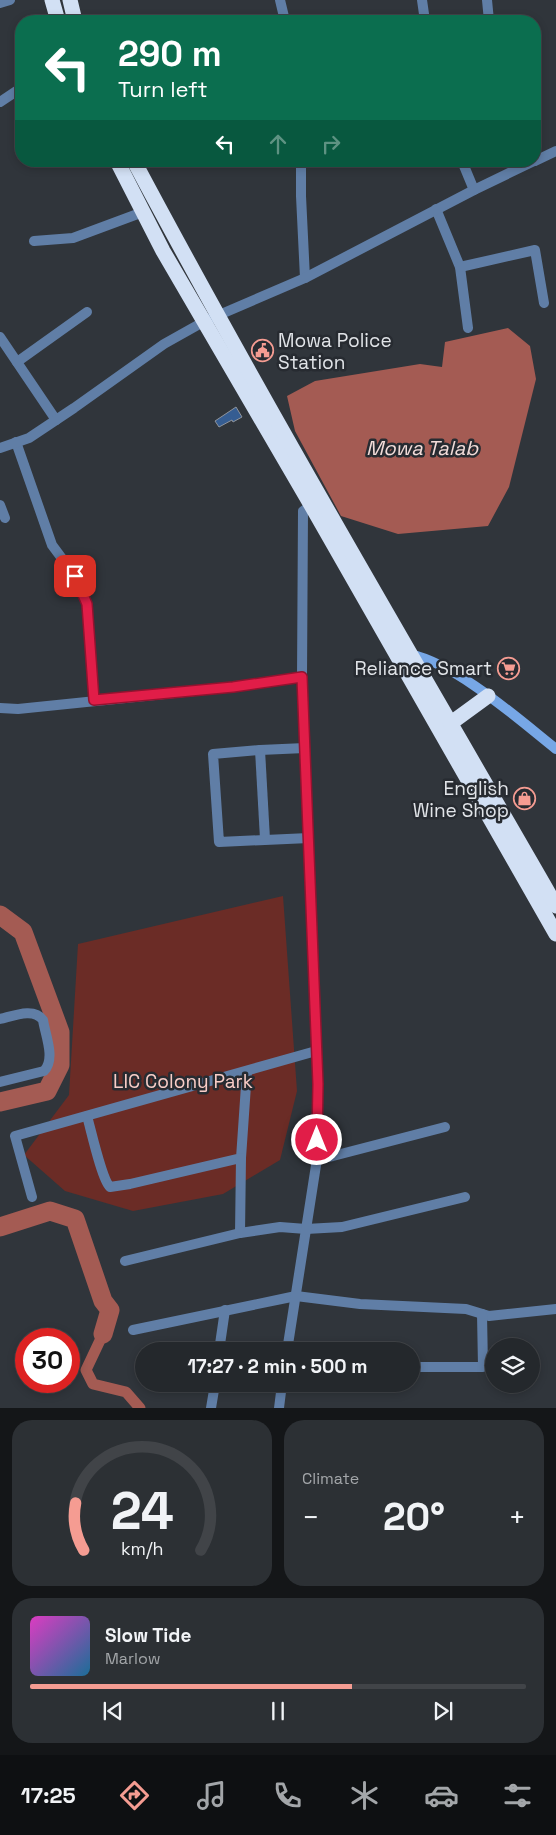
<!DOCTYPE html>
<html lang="en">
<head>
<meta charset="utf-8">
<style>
	:root { --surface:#24282c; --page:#2c3034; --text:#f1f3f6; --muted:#a3a6a9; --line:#414448; --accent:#f59c92 }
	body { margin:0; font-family:"Space Grotesk",sans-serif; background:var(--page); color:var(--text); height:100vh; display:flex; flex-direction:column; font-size:19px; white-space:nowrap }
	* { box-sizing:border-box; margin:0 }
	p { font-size:16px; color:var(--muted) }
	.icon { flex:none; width:28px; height:28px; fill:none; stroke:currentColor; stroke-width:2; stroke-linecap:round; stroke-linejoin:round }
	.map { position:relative; height:1408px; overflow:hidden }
	.panel { display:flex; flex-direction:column; gap:12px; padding:12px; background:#141618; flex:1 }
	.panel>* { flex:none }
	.hud { position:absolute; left:15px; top:15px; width:526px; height:152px; border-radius:20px; box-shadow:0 2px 8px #0003,0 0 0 1px var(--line); background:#0b6e4f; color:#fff; overflow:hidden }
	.buttons { position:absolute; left:485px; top:1338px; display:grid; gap:10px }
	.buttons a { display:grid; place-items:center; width:55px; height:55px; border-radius:50%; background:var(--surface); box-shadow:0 2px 8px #0003,0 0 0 1px var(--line); font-size:25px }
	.speed { position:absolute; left:15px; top:1328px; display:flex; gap:10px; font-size:25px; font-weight:700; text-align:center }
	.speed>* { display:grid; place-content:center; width:65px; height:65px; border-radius:50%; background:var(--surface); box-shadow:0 2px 8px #0003,0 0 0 1px var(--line); line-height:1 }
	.speed .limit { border:8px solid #d22; background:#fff; color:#111 }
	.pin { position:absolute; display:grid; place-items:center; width:42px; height:42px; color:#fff; margin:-21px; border-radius:10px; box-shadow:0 2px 8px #0006 }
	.me { position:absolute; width:55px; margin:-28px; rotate:0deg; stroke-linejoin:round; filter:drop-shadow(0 0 4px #0008) }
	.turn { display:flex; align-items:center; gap:18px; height:105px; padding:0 20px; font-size:22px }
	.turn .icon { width:65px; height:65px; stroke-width:2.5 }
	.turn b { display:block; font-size:35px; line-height:42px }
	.lanes { display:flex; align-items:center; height:48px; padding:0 20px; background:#0003; justify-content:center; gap:25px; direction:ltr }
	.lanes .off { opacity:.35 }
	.big { font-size:38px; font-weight:700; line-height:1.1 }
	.panel .tile { flex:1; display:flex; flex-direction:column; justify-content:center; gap:8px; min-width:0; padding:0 18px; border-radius:20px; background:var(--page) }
	.panel .dial { align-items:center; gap:0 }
	.dial svg { height:130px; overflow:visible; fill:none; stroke:var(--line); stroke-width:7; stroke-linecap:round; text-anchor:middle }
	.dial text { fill:var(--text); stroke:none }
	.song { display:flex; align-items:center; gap:15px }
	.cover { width:60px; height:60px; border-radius:8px; background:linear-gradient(135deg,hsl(310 70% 55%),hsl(200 70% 35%)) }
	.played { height:5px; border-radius:2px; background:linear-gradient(90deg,var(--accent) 65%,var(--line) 65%) }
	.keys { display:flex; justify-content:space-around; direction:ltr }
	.heat { display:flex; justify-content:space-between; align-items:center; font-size:28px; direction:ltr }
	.panel .tiles { flex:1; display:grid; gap:12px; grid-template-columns:1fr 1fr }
	.tile:last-child { grid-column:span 2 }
	.trip { position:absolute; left:135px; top:1342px; width:285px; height:50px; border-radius:25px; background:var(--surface); box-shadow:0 2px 8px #0003,0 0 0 1px var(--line); font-weight:700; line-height:50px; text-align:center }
	.tabs { display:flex; height:80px; justify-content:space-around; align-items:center; background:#0e1012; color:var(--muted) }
	.tabs .icon { width:35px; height:35px }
	.tabs .on { color:var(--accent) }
	.tabs b { font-size:22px; color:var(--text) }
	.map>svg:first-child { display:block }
	.green { fill:#6b2c26 }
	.water { fill:#a45b53 }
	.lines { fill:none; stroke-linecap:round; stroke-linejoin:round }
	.canal { stroke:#a45b53; stroke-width:11 }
	.river { stroke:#a45b53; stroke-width:19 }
	.building { fill:#355d92; stroke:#8f949c }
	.street { stroke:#607ea6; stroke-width:10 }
	.secondary { stroke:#77a7e6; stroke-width:10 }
	.highway { stroke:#d2e0f4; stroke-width:15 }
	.route-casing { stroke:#92132f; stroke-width:12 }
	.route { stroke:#e11d48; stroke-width:9 }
	.labels { text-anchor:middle; stroke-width:5; stroke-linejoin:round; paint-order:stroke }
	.poi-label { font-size:19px; fill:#e1e4e8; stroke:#272b31; text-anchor:end }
	.park-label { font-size:19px; fill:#f9cdc7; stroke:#272b31 }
	.water-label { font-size:20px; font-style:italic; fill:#f2dcd9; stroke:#272b31 }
</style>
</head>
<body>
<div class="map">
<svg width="556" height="1408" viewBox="0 0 556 1408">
	<rect width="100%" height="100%" fill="#30353b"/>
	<!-- green -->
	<polygon class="green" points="283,896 297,1091 280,1160 223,1194 133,1211 65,1191 24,1155 69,1095 78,944"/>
	<!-- water -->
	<polygon class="water" points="508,328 530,346 536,379 509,487 488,526 398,534 341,516 295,431 287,396 315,381 420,364 442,367 445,342"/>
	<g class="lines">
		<!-- canal -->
		<polyline class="canal" points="103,1334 86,1370 93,1384 126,1392 140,1408"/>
		<!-- river -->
		<g class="river">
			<polyline points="0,915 23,932 60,1032 60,1065 47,1091 0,1102"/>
			<polyline points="0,1227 50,1211 75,1219 103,1301 110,1310 103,1334"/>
		</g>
	</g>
	<!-- building -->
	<polygon class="building" points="236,407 242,417 233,422 232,420 219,427 215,421"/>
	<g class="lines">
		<!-- street -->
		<g class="street">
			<polyline points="280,0 285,21"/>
			<polyline points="422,0 425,21"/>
			<polyline points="487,0 489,21"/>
			<polyline points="0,3 10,0"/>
			<polyline points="0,102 21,88"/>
			<polyline points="301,161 301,196 305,278"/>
			<polyline points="462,161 474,190"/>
			<polyline points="535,161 556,151"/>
			<polyline points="436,209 460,267 468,328"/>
			<polyline points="34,241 73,238 143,212"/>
			<polyline points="460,267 535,250 544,303"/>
			<polyline points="0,337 56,420"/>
			<polyline points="17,362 87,312"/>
			<polyline points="16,442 52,545 75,576 87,604 94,700"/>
			<polyline points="0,448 29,438 74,408 164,344 205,321 305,278 474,190 534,161"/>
			<polyline points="0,505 5,518"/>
			<polyline points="0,708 18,709 233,687 302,677"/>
			<polyline points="305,748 260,750 213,754 219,842 309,838"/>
			<polyline points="260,750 265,839"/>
			<path d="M 0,1019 C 13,1016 34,1007 43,1020 C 45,1034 56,1059 44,1071 L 0,1082"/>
			<path d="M 87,1116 C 91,1130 102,1180 110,1187 L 130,1184 L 241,1158 L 247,1071"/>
			<polyline points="317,1159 333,1156 445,1127"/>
			<polyline points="32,1197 15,1136 316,1051"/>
			<polyline points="240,1233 241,1158"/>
			<polyline points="125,1261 240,1233 280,1227 306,1229 342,1227 465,1197"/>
			<polyline points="133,1330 296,1296 360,1304 466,1309 489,1316 556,1309"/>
			<polyline points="219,1351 225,1310"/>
			<polyline points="287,1351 317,1159 318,1084 302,677 303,511 316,502"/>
			<polyline points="411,1367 483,1367 482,1314"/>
			<polyline points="211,1408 215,1384"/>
			<polyline points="279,1408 282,1384"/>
		</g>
		<!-- secondary -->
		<path class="secondary" d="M 410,654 C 458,665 517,718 556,749"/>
		<!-- highway -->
		<g class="highway">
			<polyline points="52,0 58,21"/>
			<polyline points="70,0 75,21"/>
			<polyline points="117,161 163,251 311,505 556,934"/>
			<path d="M 134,161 C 268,413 414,659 556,906"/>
			<polyline points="451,723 488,696"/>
		</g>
	</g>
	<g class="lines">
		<defs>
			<polyline id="route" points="75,576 87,604 94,700 233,687 302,677 318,1084 317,1140"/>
		</defs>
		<!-- route casing -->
		<use href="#route" class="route-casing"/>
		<!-- route -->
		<use href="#route" class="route"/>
	</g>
	<!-- icons -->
	<defs>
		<symbol id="civic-ring" viewBox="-11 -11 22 22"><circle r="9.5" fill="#272b31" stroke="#f59c92" stroke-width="1.5"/><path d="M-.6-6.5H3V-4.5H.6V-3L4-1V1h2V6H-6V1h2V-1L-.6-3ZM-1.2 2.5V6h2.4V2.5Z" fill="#f59c92"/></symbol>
		<symbol id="supermarket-ring" viewBox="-11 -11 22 22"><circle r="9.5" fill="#272b31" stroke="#f59c92" stroke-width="1.5"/><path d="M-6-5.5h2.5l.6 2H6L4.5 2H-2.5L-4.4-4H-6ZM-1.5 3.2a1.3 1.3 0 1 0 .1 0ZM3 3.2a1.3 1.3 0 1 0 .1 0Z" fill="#f59c92"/></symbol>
		<symbol id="shop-ring" viewBox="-11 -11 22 22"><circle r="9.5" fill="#272b31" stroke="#f59c92" stroke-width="1.5"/><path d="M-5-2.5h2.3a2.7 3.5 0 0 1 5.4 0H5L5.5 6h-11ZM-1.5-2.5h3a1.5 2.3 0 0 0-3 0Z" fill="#f59c92"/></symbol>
	</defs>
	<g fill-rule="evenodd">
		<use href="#civic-ring" x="250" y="338" width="25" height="25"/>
		<use href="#supermarket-ring" x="496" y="656" width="25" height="25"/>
		<use href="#shop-ring" x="512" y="786" width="25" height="25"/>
	</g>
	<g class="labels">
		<!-- poi labels -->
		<g class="poi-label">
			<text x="278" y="347" text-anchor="start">Mowa Police<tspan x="278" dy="22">Station</tspan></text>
			<text x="492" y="675">Reliance Smart</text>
			<text x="509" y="795">English<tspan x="509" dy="22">Wine Shop</tspan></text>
		</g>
		<!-- park labels -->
		<g class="park-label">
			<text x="183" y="1088">LIC Colony Park</text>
		</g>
		<!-- water labels -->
		<g class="water-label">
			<text x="422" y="455">Mowa Talab</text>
		</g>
	</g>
</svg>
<div class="buttons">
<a><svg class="icon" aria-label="layers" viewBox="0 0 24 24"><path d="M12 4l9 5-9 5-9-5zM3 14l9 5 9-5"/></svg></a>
</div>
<div class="speed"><div class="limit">30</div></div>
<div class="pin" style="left:75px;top:576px;background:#d93025"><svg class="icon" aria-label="arrive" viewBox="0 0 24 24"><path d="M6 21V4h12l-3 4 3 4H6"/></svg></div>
<svg class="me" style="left:317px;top:1140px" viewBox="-20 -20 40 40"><circle r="17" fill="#e11d48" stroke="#fff" stroke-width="3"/><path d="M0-11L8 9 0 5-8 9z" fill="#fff"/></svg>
<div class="trip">17:27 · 2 min · 500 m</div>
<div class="hud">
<div class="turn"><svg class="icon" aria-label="left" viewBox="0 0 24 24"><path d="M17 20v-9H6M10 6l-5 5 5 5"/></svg><div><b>290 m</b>Turn left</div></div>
<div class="lanes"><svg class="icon" aria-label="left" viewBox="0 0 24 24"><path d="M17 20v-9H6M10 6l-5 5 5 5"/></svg><svg class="icon off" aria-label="ahead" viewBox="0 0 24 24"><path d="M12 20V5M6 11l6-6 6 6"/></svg><svg class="icon off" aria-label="right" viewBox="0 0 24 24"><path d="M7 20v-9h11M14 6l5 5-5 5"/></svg></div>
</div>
</div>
<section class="panel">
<div class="tiles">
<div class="tile dial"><svg viewBox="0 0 100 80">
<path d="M14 69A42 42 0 1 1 86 69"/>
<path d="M14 69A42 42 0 0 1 9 40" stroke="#f59c92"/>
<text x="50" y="56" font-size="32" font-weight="700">24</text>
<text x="50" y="72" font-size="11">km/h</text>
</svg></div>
<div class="tile"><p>Climate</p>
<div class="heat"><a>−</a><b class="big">20°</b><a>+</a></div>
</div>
<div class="tile">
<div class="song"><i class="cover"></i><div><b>Slow Tide</b><p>Marlow</p></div></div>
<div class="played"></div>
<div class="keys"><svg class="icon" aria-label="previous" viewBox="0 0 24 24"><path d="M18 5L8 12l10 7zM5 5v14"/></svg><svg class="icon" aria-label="pause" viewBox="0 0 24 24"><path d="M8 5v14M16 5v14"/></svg><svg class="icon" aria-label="next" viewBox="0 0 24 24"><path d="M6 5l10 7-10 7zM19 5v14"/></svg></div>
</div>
</div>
</section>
<nav class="tabs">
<b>17:25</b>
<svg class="icon on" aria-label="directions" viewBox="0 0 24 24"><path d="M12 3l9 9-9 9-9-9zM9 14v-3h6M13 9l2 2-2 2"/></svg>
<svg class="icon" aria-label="music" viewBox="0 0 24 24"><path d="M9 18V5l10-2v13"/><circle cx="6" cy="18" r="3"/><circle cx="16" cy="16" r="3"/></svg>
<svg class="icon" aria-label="phone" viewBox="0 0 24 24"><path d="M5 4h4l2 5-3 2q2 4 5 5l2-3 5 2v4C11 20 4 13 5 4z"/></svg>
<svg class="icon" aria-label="climate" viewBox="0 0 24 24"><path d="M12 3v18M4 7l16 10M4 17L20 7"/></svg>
<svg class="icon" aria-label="car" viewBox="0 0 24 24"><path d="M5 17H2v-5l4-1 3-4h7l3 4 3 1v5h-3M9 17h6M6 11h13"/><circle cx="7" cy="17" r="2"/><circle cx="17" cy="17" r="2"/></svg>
<svg class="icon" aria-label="filters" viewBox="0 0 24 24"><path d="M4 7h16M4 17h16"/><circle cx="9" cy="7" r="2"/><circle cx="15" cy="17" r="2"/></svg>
</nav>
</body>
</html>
